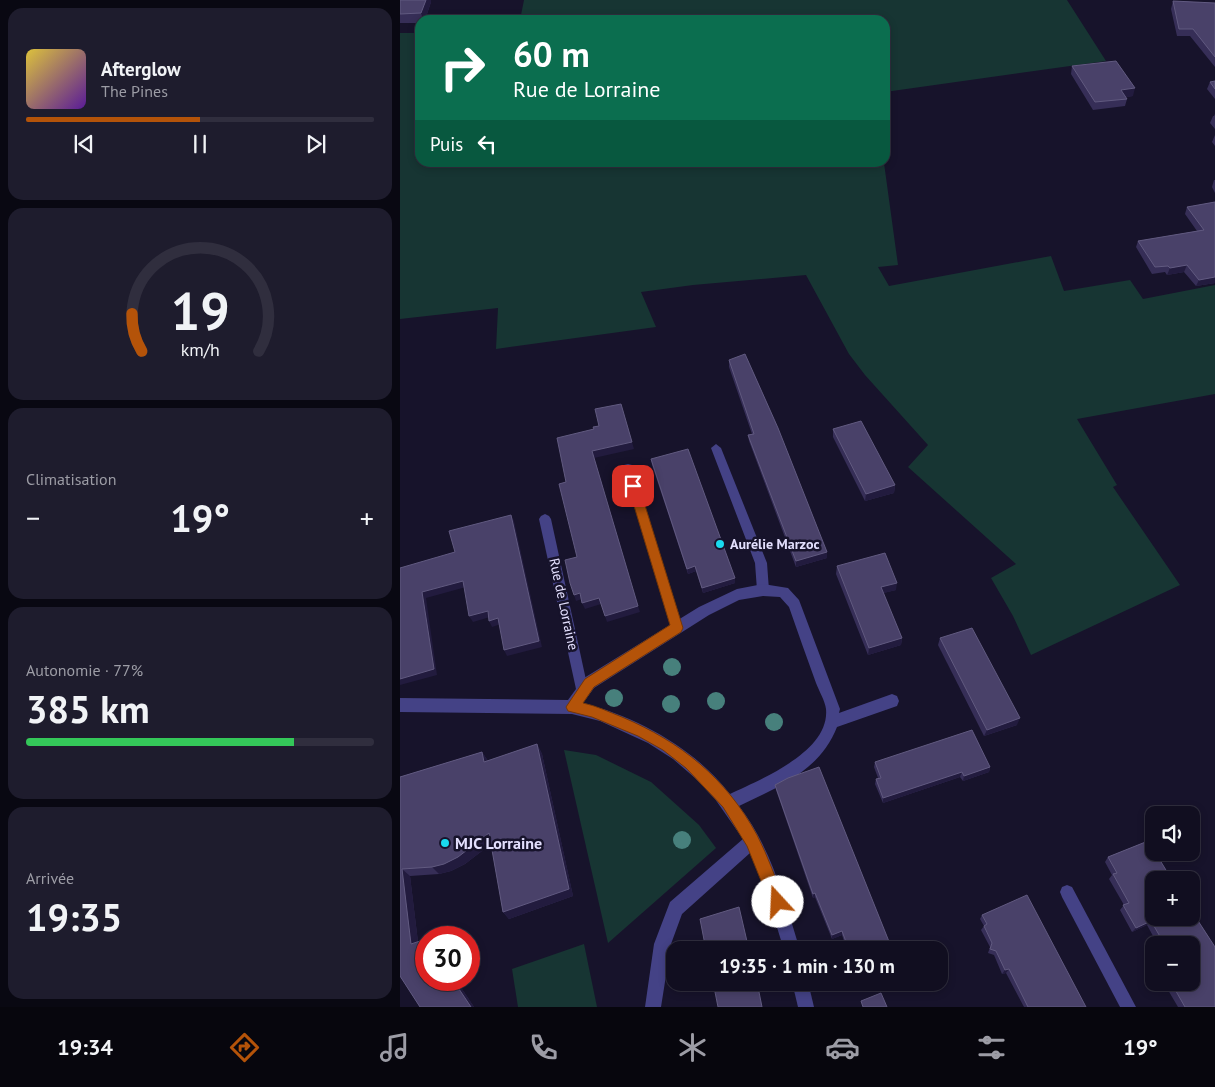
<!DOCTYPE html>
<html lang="fr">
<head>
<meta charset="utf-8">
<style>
	:root { --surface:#110e20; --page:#1e1c2d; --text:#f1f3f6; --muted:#9c9ca5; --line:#302e3e; --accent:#b45309 }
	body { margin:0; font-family:"PT Sans",sans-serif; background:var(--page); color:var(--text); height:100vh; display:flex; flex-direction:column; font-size:19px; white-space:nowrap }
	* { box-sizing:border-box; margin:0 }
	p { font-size:16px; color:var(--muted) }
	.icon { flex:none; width:28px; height:28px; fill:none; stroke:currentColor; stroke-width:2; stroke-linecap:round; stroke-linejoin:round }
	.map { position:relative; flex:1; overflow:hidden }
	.sheet { display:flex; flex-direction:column; gap:8px; padding:8px; background:#090812; width:400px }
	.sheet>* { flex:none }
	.banner { position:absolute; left:15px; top:15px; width:475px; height:152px; border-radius:15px; box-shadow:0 2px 8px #0003,0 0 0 1px var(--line); background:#0b6e4f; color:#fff; overflow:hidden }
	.tools { position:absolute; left:745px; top:806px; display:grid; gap:10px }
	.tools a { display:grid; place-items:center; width:55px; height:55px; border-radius:10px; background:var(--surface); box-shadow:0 2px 8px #0003,0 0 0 1px var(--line); font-size:25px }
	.speed { position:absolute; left:15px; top:926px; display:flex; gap:10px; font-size:25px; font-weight:700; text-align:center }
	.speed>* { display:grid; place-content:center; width:65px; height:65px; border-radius:50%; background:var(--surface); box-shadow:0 2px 8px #0003,0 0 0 1px var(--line); line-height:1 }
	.speed .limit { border:8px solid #d22; background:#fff; color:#111 }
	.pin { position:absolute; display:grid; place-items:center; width:42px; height:42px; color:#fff; margin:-21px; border-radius:10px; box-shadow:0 2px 8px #0006 }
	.me { position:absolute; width:55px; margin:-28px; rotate:340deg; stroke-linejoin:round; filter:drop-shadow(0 0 4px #0008) }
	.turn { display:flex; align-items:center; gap:18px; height:105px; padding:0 15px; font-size:22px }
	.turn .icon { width:65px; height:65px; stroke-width:2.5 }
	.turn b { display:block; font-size:35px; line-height:42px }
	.then { display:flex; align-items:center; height:48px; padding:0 15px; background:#0003; gap:10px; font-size:19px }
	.big { font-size:38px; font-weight:800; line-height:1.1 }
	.sheet .widget { flex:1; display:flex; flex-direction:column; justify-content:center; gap:8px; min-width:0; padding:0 18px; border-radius:15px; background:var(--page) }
	.sheet .dial { align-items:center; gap:0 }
	.dial svg { height:130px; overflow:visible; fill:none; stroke:var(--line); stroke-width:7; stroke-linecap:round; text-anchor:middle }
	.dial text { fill:var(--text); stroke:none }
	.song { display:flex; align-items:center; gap:15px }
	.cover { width:60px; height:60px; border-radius:8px; background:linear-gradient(135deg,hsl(50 70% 55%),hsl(270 70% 35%)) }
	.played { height:5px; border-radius:2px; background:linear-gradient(90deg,var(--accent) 50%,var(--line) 50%) }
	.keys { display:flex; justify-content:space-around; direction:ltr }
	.heat { display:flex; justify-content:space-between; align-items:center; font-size:28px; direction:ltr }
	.charge { height:8px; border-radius:4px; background:linear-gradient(90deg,#34c759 77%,var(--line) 0) }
	.trip { position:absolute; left:266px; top:941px; width:282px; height:50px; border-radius:15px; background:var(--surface); box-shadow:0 2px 8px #0003,0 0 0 1px var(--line); font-weight:800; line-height:50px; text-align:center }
	.tabs { display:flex; height:80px; justify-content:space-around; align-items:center; background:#07060d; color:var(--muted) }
	.tabs .icon { width:35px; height:35px }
	.tabs .active { color:var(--accent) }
	.tabs b { font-size:22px; color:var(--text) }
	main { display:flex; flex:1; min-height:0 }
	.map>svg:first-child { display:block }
	.green { fill:#173533 }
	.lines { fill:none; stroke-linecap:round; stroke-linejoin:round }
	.lane { fill:#444286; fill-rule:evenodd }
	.street { fill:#444286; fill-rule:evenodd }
	.tree { fill:#47807c }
	.wall { fill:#362e57 }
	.shaded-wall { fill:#221b3e }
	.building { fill:#494169; stroke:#615a80 }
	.route { fill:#b45309; stroke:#753606 }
	.poi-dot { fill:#19daef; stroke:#17132b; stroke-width:2 }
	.labels { text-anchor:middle; stroke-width:5; stroke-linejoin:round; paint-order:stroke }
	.poi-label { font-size:14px; font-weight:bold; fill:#e3dffd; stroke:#17132b; text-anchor:start }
	.street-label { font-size:14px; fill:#e3dffd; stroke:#17132b }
	.near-poi-label { font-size:16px; font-weight:bold; fill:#e3dffd; stroke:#17132b; text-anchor:start }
</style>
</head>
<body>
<main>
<section class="sheet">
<div class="widget">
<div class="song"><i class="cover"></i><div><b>Afterglow</b><p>The Pines</p></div></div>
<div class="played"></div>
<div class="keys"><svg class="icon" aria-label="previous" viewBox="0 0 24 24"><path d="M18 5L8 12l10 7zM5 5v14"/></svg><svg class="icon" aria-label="pause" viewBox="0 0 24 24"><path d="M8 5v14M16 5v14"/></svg><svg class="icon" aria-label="next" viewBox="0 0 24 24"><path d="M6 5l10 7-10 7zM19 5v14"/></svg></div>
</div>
<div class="widget dial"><svg viewBox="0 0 100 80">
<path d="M14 69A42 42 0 1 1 86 69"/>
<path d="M14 69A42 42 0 0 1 8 46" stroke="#b45309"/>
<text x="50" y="56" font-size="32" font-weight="700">19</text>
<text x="50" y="72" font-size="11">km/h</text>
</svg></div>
<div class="widget"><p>Climatisation</p>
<div class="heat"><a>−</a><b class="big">19°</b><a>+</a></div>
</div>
<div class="widget"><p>Autonomie · 77%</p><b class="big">385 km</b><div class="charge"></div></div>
<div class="widget"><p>Arrivée</p><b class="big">19:35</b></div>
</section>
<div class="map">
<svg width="815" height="1007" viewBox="0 0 815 1007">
	<rect width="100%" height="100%" fill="#17132b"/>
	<!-- green -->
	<g class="green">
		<polygon points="124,0 667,0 706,61 485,92 485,20 120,20"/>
		<polygon points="0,33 20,33 20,162 484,163 498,265 478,267 489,286 651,256 664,291 730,280 743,299 815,285 815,394 677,419 717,485 713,487 780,585 631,655 613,616 591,578 616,564 508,467 528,445 465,375 449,354 406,275 293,285 241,292 256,327 96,349 98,308 0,319"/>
		<polygon points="164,750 196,755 251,782 299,825 316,848 208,943"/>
		<polygon points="184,944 197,1007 118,1007 112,969"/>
	</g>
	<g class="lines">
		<!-- lane -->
		<g class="lane">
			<polygon points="316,444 321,448 367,563 369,590 367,594 363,595 359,594 357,590 355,563 311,448"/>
			<polygon points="228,464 232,465 233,468 283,628 281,632 277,633 273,632 271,628 223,468 224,465"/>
			<polygon points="145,514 149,516 151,519 188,689 186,693 182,695 178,693 176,689 139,519 141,516"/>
			<polygon points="667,885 672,887 736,1007 720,1007 662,897 660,892 662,887"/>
		</g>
		<!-- street -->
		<g class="street">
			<path d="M 363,584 L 388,588 L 399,600 L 440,709 L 439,713 L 492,694 L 497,696 L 499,701 L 497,706 L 437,727 C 420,771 378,787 339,806 C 371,847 385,901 400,950 L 384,950 L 367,895 L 350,853 L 282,914 L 271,944 L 261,1007 L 245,1007 L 254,944 L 270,902 L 343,839 L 315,799 L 295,778 L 273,759 L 248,743 L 200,721 L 172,714 L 0,712 L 0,698 L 168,700 L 184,678 L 299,607 L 337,589 ZM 363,596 L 380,597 L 389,607 C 398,633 407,658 416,683 C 419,691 425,701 426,709 C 430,752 361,779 330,794 C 294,748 239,718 183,703 L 194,688 L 309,615 L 339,600 Z"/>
			<polygon points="392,982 408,982 414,1007 398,1007"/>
		</g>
	</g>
	<!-- trees -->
	<g class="tree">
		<circle cx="272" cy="667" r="9"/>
		<circle cx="214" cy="698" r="9"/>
		<circle cx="316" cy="701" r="9"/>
		<circle cx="271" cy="704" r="9"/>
		<circle cx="374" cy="722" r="9"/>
		<circle cx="282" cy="840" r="9"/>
	</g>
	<!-- wall -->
	<g class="wall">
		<polygon points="0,0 31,2 25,20 20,20 20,23 0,23"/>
		<polygon points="773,1 815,3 815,67 790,36 777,36 771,9"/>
		<polygon points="672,66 733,96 725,97 727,99 725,106 693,110 671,74"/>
		<polygon points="815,81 815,99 807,89 810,82"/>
		<polygon points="815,114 815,129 810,123 813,116 814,116"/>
		<polygon points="815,135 815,146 812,142"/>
		<polygon points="814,180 815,180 815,193 812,187"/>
		<polygon points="815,202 815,283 796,286 784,272 767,275 765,272 752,274 736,247 738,241 797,231 785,214 787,207"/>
		<polygon points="329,360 427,552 427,558 396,567 349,441 348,435 352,434 329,367"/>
		<polygon points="433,429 495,485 494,493 465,501 433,437"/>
		<polygon points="251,459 335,578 335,583 303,593 296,571 288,574 252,465"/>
		<polygon points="437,566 496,590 483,593 502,638 501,645 468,655 436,574"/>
		<polygon points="540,638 617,725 584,736 538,645"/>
		<polygon points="137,744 142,754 173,896 109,919 103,912 91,844 65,864 51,871 39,874 10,876 18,942 26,980 56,980 74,1007 20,1007 0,976 0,777 82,752 88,761"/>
		<polygon points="475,762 590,767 589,772 563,781 560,777 483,803 475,784 476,779 478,778 474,767"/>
		<polygon points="375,785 492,949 492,950 447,950 442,935 432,939 415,897 413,898 376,790"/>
		<polygon points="748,841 754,851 754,852 755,852 772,880 754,880 754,918 791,918 791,910 815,947 815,1007 778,1007 768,990 777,984 776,982 791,982 791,945 758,945 747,925 732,932 720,910 724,905 709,879 712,875 705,862 708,857"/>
		<polygon points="582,915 686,1007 624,1007 606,973 602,974 594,955 588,953 590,947 581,930 584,926 580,919"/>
	</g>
	<!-- shaded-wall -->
	<g class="shaded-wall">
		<polygon points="26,0 31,0 31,2 25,20 23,20 21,13"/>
		<polygon points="735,88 733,96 719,98 721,90"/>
		<polygon points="787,265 784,272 767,275 770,268"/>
		<polygon points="815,277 815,283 796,286 799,280"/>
		<polygon points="232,442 234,449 194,458 192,451"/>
		<polygon points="495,485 494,493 465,501 466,494"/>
		<polygon points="111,515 114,521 142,647 107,656 104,650"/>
		<polygon points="427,552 427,558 396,567 396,561"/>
		<polygon points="295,566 296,571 288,574 287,569"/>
		<polygon points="335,578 335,583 303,593 302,588"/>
		<polygon points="63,581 66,587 26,598 37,675 0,685 0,679 22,592"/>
		<polygon points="497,583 496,590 480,594 481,587"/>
		<polygon points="180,593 182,599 176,601 174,595"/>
		<polygon points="199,598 201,604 185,609 182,603"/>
		<polygon points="238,606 240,612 207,622 205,616"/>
		<polygon points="88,611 90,617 73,622 69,616"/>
		<polygon points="98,618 101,624 92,627 89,621"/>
		<polygon points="502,638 501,645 468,655 469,648"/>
		<polygon points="620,718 617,725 584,736 587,730"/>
		<polygon points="137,744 142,754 173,896 109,919 103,912"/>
		<polygon points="82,752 88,761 84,762"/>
		<polygon points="590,767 589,772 563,781 564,776"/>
		<polygon points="562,772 560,777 483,803 483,798"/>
		<polygon points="89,833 95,841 65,864 51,871 39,874 32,867"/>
		<polygon points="2,869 10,876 19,950 11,944"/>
		<polygon points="415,893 415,897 413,898 413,894"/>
		<polygon points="751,921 747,925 732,932 736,928"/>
		<polygon points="442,931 442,935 432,939 432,935"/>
		<polygon points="609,969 606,973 602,974 605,970"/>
		<polygon points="53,980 56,980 74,1007 71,1007"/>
	</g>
	<!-- building -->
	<g class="building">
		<polygon points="0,0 26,0 21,13 0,14"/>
		<polygon points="773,1 815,3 815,57 793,29 779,29"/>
		<polygon points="716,61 735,88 721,90 727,99 695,102 672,66"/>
		<polygon points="815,81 815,89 810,82"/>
		<polygon points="815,202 815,277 799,280 787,265 770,268 768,266 755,267 738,241 804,230 787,207"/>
		<polygon points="345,354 378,428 427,552 396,561 348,435 354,434 329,360"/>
		<polygon points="221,404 232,442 192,451 238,606 205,616 199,598 182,603 180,593 174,595 170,583 165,560 177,557 159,484 166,482 157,438 194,429 193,427 199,426 195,409"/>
		<polygon points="461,421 495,485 466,494 433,429"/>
		<polygon points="288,449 335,578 302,588 295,566 287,569 251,459"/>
		<polygon points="111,515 139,641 104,650 98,618 89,621 88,611 69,616 63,581 22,592 34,669 0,679 0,568 55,552 49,531"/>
		<polygon points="485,553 497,583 481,587 502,638 469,648 437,566"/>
		<polygon points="572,628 620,718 587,730 540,638"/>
		<polygon points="572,730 590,767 564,776 562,772 483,798 476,779 481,778 475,762"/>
		<polygon points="137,744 169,889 103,912 89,833 58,857 44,864 32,867 2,869 11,944 26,939 26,980 53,980 71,1007 20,1007 0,976 0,777 82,752 84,762"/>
		<polygon points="419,767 492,949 490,950 449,950 442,931 432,935 415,893 413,894 375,785 388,778"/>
		<polygon points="748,841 754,851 754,852 755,852 772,880 754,880 754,918 791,918 791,910 815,947 815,1007 785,1007 773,986 780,982 791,982 791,945 765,945 751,921 736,928 723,905 729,903 713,874 717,873 708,857"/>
		<polygon points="627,895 686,1007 628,1007 609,969 605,970 596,951 590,949 592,943 584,926 587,924 582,915"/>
		<polygon points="339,907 349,950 306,950 300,919"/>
		<polygon points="313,982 357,982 362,1007 318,1007"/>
		<polygon points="481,993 487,1007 463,1007 461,1001"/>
	</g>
	<!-- route -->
	<path class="route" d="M 233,481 L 239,486 L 283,628 L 281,632 L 194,687 L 183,703 C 197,706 209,712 222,717 C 281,742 326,778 357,835 C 368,856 376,880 385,902 L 383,908 L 378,910 L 372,908 L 347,846 L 323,807 L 286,768 L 263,750 L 238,736 L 192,717 L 168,711 L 166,707 L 185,679 L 270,625 L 228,486 Z"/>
	<!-- markers -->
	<g class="poi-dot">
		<circle cx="320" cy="544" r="5"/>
		<circle cx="45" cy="843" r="5"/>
	</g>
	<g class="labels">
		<!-- poi labels -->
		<g class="poi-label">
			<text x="330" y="549">Aurélie Marzoc</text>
		</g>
		<!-- street labels -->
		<g class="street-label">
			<text transform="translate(164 604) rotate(78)" y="5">Rue de Lorraine</text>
		</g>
		<!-- near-poi labels -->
		<g class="near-poi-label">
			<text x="55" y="849">MJC Lorraine</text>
		</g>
	</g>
</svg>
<div class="tools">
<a><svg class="icon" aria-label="sound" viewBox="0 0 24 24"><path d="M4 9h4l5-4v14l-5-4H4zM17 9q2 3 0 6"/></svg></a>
<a>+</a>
<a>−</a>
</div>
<div class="speed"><div class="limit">30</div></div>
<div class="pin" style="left:233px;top:486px;background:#d93025"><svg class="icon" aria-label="arrive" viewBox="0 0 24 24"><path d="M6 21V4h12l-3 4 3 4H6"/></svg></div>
<svg class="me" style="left:378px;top:902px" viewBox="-20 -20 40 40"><circle r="19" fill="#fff"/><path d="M0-13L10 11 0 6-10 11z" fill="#b45309"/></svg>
<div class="trip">19:35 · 1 min · 130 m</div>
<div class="banner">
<div class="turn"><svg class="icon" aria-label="right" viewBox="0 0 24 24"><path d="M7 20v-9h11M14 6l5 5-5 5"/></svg><div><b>60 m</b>Rue de Lorraine</div></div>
<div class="then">Puis<svg class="icon" aria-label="left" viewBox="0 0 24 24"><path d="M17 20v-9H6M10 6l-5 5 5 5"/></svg></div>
</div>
</div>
</main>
<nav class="tabs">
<b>19:34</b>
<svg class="icon active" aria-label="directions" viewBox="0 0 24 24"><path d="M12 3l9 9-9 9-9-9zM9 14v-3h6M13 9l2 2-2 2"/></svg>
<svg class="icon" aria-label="music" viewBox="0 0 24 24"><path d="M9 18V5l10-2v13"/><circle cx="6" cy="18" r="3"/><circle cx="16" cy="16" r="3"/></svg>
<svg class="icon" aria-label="phone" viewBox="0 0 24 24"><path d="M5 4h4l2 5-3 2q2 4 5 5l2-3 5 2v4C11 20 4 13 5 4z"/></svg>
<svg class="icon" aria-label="climate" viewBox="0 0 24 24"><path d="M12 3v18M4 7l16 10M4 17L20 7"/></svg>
<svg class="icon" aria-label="car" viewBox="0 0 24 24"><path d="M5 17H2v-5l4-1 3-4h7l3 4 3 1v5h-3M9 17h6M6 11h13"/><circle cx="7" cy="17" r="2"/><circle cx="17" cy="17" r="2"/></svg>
<svg class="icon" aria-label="filters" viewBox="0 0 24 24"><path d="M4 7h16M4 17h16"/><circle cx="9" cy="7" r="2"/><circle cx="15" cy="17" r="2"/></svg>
<b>19°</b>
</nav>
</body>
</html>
